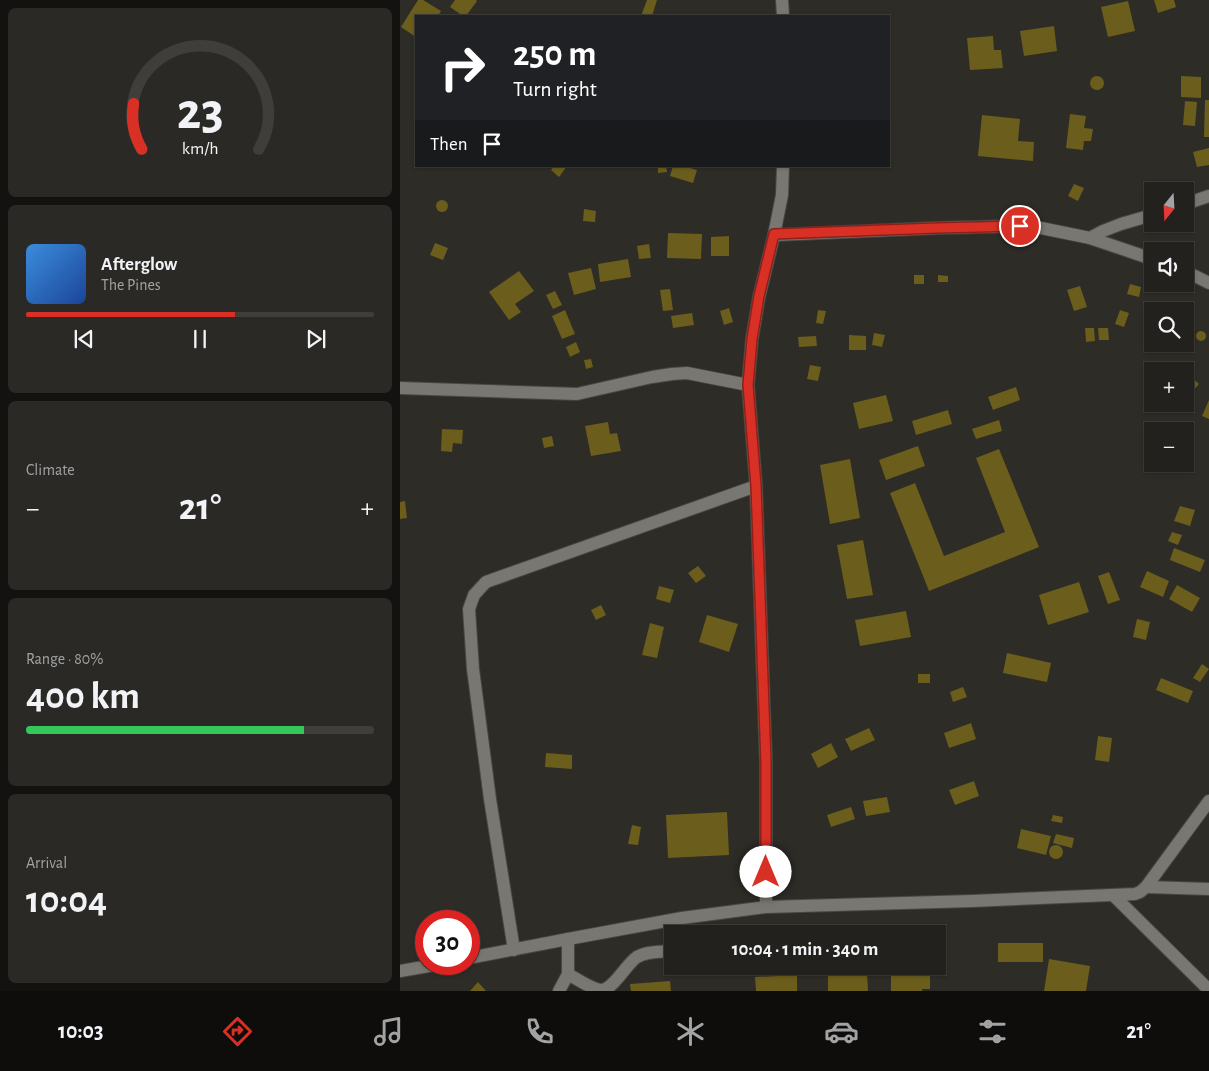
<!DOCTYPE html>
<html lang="en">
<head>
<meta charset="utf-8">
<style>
	:root { --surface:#22211d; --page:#2a2926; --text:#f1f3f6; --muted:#a2a3a4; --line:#3f3e3b; --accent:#d93025 }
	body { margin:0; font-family:"Alegreya Sans",sans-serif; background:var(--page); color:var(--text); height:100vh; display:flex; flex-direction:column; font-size:19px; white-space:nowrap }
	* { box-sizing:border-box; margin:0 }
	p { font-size:16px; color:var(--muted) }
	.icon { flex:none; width:28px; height:28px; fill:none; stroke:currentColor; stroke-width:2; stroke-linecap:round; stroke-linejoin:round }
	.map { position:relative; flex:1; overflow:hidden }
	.side { display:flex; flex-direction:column; gap:8px; padding:8px; background:#131210; width:400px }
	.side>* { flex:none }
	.hud { position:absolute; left:15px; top:15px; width:475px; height:152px; border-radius:0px; box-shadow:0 1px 4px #0004,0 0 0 1px var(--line); background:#202124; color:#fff; overflow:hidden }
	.needle { width:32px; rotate:198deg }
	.buttons { position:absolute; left:744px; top:182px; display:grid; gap:10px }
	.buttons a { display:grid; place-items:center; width:50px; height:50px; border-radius:0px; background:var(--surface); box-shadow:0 1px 4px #0004,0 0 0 1px var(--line); font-size:25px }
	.speed { position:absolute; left:15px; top:910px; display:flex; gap:10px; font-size:25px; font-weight:700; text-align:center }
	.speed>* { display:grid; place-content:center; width:65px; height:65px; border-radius:50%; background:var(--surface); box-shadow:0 1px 4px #0004,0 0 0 1px var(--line); line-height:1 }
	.speed .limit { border:8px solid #d22; background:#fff; color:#111 }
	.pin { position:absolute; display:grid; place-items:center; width:42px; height:42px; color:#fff; margin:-21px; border:2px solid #fff; border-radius:50%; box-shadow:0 1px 5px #0007 }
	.me { position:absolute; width:55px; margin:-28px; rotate:0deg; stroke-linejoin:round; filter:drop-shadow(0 0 4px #0008) }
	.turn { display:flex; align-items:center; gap:18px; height:105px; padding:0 15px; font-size:22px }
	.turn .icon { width:65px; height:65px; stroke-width:2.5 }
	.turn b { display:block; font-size:35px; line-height:42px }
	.then { display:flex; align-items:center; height:48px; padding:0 15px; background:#0003; gap:10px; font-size:19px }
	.big { font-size:38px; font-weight:600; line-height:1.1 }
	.side .card { flex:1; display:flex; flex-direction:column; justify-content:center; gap:8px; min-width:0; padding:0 18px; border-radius:8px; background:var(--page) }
	.side .dial { align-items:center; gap:0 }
	.dial svg { height:130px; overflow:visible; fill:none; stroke:var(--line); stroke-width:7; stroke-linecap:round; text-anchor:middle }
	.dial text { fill:var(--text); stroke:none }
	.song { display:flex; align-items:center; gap:15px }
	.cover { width:60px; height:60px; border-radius:8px; background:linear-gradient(135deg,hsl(210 70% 55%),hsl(220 70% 35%)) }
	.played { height:5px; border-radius:2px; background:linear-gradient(90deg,var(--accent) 60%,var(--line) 60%) }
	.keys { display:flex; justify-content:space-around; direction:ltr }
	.heat { display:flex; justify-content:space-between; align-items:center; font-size:28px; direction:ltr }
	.charge { height:8px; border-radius:4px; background:linear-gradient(90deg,#34c759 80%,var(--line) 0) }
	.trip { position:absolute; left:264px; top:925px; width:282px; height:50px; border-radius:0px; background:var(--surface); box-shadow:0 1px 4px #0004,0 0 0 1px var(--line); font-weight:600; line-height:50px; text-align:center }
	.menu { display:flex; height:80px; justify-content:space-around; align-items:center; background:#0e0d0c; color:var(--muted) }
	.menu .icon { width:35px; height:35px }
	.menu .active { color:var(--accent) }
	.menu b { font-size:22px; color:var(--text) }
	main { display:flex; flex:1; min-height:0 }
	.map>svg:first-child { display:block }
	.building { fill:#6b5d1b }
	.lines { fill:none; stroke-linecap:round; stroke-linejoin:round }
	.minor-casing { stroke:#474743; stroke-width:14 }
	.minor { stroke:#787771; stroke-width:12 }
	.route-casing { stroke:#8d1f18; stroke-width:12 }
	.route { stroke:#d93025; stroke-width:9 }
</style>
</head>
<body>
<main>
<section class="side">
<div class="card dial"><svg viewBox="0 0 100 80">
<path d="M14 69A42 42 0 1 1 86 69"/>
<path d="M14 69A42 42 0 0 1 9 41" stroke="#d93025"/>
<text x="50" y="56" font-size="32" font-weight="700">23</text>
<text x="50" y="72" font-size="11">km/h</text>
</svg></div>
<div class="card">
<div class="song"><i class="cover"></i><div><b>Afterglow</b><p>The Pines</p></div></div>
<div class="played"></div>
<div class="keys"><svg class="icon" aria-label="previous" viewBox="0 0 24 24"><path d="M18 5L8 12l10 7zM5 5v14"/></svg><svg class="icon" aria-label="pause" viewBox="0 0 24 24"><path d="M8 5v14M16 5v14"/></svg><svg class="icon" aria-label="next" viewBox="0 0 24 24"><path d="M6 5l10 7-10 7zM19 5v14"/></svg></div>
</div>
<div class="card"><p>Climate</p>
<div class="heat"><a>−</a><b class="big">21°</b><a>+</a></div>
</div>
<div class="card"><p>Range · 80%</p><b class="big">400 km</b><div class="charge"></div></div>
<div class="card"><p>Arrival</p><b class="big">10:04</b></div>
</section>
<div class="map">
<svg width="809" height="991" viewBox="0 0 809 991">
	<rect width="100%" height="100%" fill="#2d2c27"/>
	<!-- building -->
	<g class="building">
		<polygon points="18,0 23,0 41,11 38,16 16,16 16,37 1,27"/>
		<polygon points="55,0 76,0 77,1 66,16 63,16 50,7"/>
		<polygon points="247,0 257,0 252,16 241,16"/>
		<polygon points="754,0 774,0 776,7 758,13"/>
		<polygon points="728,1 735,31 708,37 701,7"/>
		<polygon points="654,26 657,51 624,56 620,31"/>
		<polygon points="593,36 594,50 601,50 603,68 570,70 567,38"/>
		<circle cx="697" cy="83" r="7"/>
		<polygon points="781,76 801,77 801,98 781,97"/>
		<polygon points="805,100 809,100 809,137 804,137"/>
		<polygon points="785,101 797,102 795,126 783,125"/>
		<polygon points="670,114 686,116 684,128 693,129 691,141 684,141 683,150 666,148"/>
		<polygon points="582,115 620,119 618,141 634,142 633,161 578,156"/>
		<polygon points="809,148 809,165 797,167 793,152"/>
		<polygon points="154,166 167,166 159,177 151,170"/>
		<polygon points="258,166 266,166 267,172 258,173"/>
		<polygon points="273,166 283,166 297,170 293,183 270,176"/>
		<polygon points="674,184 684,188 678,201 668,196"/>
		<circle cx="42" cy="206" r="6"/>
		<polygon points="184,209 196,211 195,222 183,221"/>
		<polygon points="268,233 302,234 301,259 267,258"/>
		<polygon points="329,236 329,256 311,256 311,237"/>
		<polygon points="35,243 48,248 43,260 30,255"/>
		<polygon points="249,244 251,258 239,259 237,246"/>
		<polygon points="228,259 231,277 200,282 198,264"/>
		<polygon points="191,268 196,289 174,295 168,273"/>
		<polygon points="119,271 134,291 115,304 121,312 109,320 89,292"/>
		<rect x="514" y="275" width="10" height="9"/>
		<polygon points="538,275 548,276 548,282 538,282"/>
		<polygon points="730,284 741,287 739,297 727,294"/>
		<polygon points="680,286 687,307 674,311 667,290"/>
		<polygon points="270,289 273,310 263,311 260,290"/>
		<polygon points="155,291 162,305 153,309 146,295"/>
		<polygon points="329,308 333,322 324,325 320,311"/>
		<polygon points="165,310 175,334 162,339 152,316"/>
		<polygon points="418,310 426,311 423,324 416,323"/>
		<polygon points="720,310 729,313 724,327 715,324"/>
		<polygon points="292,313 294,325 273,328 271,316"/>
		<polygon points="685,328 694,328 695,341 686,342"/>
		<polygon points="698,328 708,328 709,340 699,340"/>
		<circle cx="801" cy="336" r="5"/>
		<polygon points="474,333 485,335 482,347 472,345"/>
		<polygon points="449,335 466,336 466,350 449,350"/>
		<polygon points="416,336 417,346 399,347 398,337"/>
		<polygon points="176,342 180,352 170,357 166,347"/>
		<polygon points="191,359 193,367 186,369 184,360"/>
		<polygon points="753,362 755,371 752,371 752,375 746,377 743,364"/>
		<polygon points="410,365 421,367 418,381 407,379"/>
		<polygon points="785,371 799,384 785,400"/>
		<polygon points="616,387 620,400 593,410 588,397"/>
		<polygon points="486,395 493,421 459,429 453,403"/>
		<polygon points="809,400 809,419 802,416"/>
		<polygon points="548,410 552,424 516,435 512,421"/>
		<polygon points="599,420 602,431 576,439 572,429"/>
		<polygon points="208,422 210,434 217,433 221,451 191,456 185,426"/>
		<polygon points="42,429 63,430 62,444 53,443 52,452 41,451"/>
		<polygon points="152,436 154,446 144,448 142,438"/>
		<polygon points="518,446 525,466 486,480 479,460"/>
		<polygon points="599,449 639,547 529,591 490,493 515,483 544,556 605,532 576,458"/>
		<polygon points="450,459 460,518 430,524 420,465"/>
		<polygon points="5,501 7,518 0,519 0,502"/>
		<polygon points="780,506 795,510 790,526 774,521"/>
		<polygon points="772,532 782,535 778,545 768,541"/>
		<polygon points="463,540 473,595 447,599 437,545"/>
		<polygon points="774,548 805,560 800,572 770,560"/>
		<polygon points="298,566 306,576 296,583 288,573"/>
		<polygon points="747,571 769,581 763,597 740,587"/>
		<polygon points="709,572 720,600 708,604 698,576"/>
		<polygon points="679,582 689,612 648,625 639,595"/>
		<polygon points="777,585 800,598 792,612 769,599"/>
		<polygon points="259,586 274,590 270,603 256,599"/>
		<polygon points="201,605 206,615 196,620 191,610"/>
		<polygon points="506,611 511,637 460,646 455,620"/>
		<polygon points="307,615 338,624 329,652 299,642"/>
		<polygon points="737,619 750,622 746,640 733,637"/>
		<polygon points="250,623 264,627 257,658 242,655"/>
		<polygon points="607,653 651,663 647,682 603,673"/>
		<polygon points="802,664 809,669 800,682 793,678"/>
		<rect x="518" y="674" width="12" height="9"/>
		<polygon points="761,678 793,691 788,703 756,690"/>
		<polygon points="563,687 567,697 553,702 550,692"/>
		<polygon points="571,723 576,739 549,748 544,733"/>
		<polygon points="469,728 475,740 451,751 445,739"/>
		<polygon points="698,736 712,738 709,762 695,760"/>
		<polygon points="431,743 438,757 418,768 411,754"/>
		<polygon points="146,753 172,755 172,769 145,767"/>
		<polygon points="574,781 579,796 555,805 549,790"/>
		<polygon points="487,797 490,812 466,816 463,801"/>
		<polygon points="451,807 455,819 431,827 427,815"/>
		<polygon points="327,812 329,855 268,858 266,815"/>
		<polygon points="653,815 663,817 662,823 651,821"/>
		<polygon points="232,825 241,827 238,845 228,844"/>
		<polygon points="621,829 651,836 646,855 617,848"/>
		<polygon points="656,834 674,838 672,848 653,843"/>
		<circle cx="656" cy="852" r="7"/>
		<rect x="598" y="943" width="45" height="19"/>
		<polygon points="649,959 690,966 686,991 644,991"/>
		<polygon points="530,970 530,989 522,989 522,991 491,991 491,971"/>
		<polygon points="467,973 468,991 428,991 428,974"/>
		<polygon points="397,975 397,991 356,991 355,977"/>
		<polygon points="270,981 271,991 231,991 230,984"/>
		<polygon points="78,982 86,991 70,991"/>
	</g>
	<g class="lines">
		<defs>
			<g id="minor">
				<polyline points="382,0 383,16"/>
				<polyline points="785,204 809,196"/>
				<polyline points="374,235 537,228 620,226 641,228 690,238 703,231 721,224 752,215"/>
				<polyline points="690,238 752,259"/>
				<polyline points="785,271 809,283"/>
				<polyline points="0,388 177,394 252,377 272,374 287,373 348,385"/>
				<polyline points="746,887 809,889"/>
				<polyline points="714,896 809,990"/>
				<polyline points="366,907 366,763 356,486 348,385 352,339 359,297 374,235 382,195 383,166"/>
				<polyline points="114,950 90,799 73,669 69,609 74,595 86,582 356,486"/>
				<polyline points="69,958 168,939 282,918 366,907 572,901 735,894 740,892 746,887 809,801"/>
				<polyline points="0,971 40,964"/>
				<path d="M 168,974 C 177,979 190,988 200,990 C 213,991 226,964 237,957 C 247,951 261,952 272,951"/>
				<polyline points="159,991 168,974 168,939"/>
			</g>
		</defs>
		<!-- minor casing -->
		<use href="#minor" class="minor-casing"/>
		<!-- minor -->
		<use href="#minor" class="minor"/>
	</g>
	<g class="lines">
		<defs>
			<polyline id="route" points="366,872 366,763 356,486 348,385 352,339 359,296 374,234 537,228 620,226"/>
		</defs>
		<!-- route casing -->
		<use href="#route" class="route-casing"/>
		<!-- route -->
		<use href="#route" class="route"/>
	</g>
</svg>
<div class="buttons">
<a><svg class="needle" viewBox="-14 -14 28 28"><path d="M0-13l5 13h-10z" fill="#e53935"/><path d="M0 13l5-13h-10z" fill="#a2a3a4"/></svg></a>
<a><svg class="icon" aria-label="sound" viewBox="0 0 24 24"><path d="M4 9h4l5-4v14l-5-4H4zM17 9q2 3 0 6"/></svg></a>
<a><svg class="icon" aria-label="search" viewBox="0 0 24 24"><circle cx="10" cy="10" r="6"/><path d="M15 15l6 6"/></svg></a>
<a>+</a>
<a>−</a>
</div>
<div class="speed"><div class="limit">30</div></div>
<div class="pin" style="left:620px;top:226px;background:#d93025"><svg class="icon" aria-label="arrive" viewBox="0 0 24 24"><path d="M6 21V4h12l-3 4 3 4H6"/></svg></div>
<svg class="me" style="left:366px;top:872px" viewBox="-20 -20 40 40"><circle r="19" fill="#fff"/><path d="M0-13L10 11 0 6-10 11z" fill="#d93025"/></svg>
<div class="trip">10:04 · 1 min · 340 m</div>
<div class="hud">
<div class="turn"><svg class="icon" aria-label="right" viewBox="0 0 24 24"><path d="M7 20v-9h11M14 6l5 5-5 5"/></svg><div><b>250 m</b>Turn right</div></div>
<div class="then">Then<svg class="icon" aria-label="arrive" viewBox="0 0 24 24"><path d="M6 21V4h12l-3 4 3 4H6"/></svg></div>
</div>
</div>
</main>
<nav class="menu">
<b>10:03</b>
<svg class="icon active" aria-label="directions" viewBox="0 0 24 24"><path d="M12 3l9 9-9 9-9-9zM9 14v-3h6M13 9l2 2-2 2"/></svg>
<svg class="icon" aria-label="music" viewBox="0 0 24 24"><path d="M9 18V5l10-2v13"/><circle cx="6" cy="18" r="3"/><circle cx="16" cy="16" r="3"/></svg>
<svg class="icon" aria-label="phone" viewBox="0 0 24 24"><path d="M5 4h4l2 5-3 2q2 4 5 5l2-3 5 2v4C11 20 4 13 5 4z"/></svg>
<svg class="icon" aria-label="climate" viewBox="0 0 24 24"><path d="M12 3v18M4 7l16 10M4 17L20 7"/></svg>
<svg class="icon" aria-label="car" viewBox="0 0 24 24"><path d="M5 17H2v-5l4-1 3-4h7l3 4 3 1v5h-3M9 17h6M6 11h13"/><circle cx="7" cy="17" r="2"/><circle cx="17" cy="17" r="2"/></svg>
<svg class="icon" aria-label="filters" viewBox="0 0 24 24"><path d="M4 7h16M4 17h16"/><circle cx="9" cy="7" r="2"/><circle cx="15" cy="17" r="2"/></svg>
<b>21°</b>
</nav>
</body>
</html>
